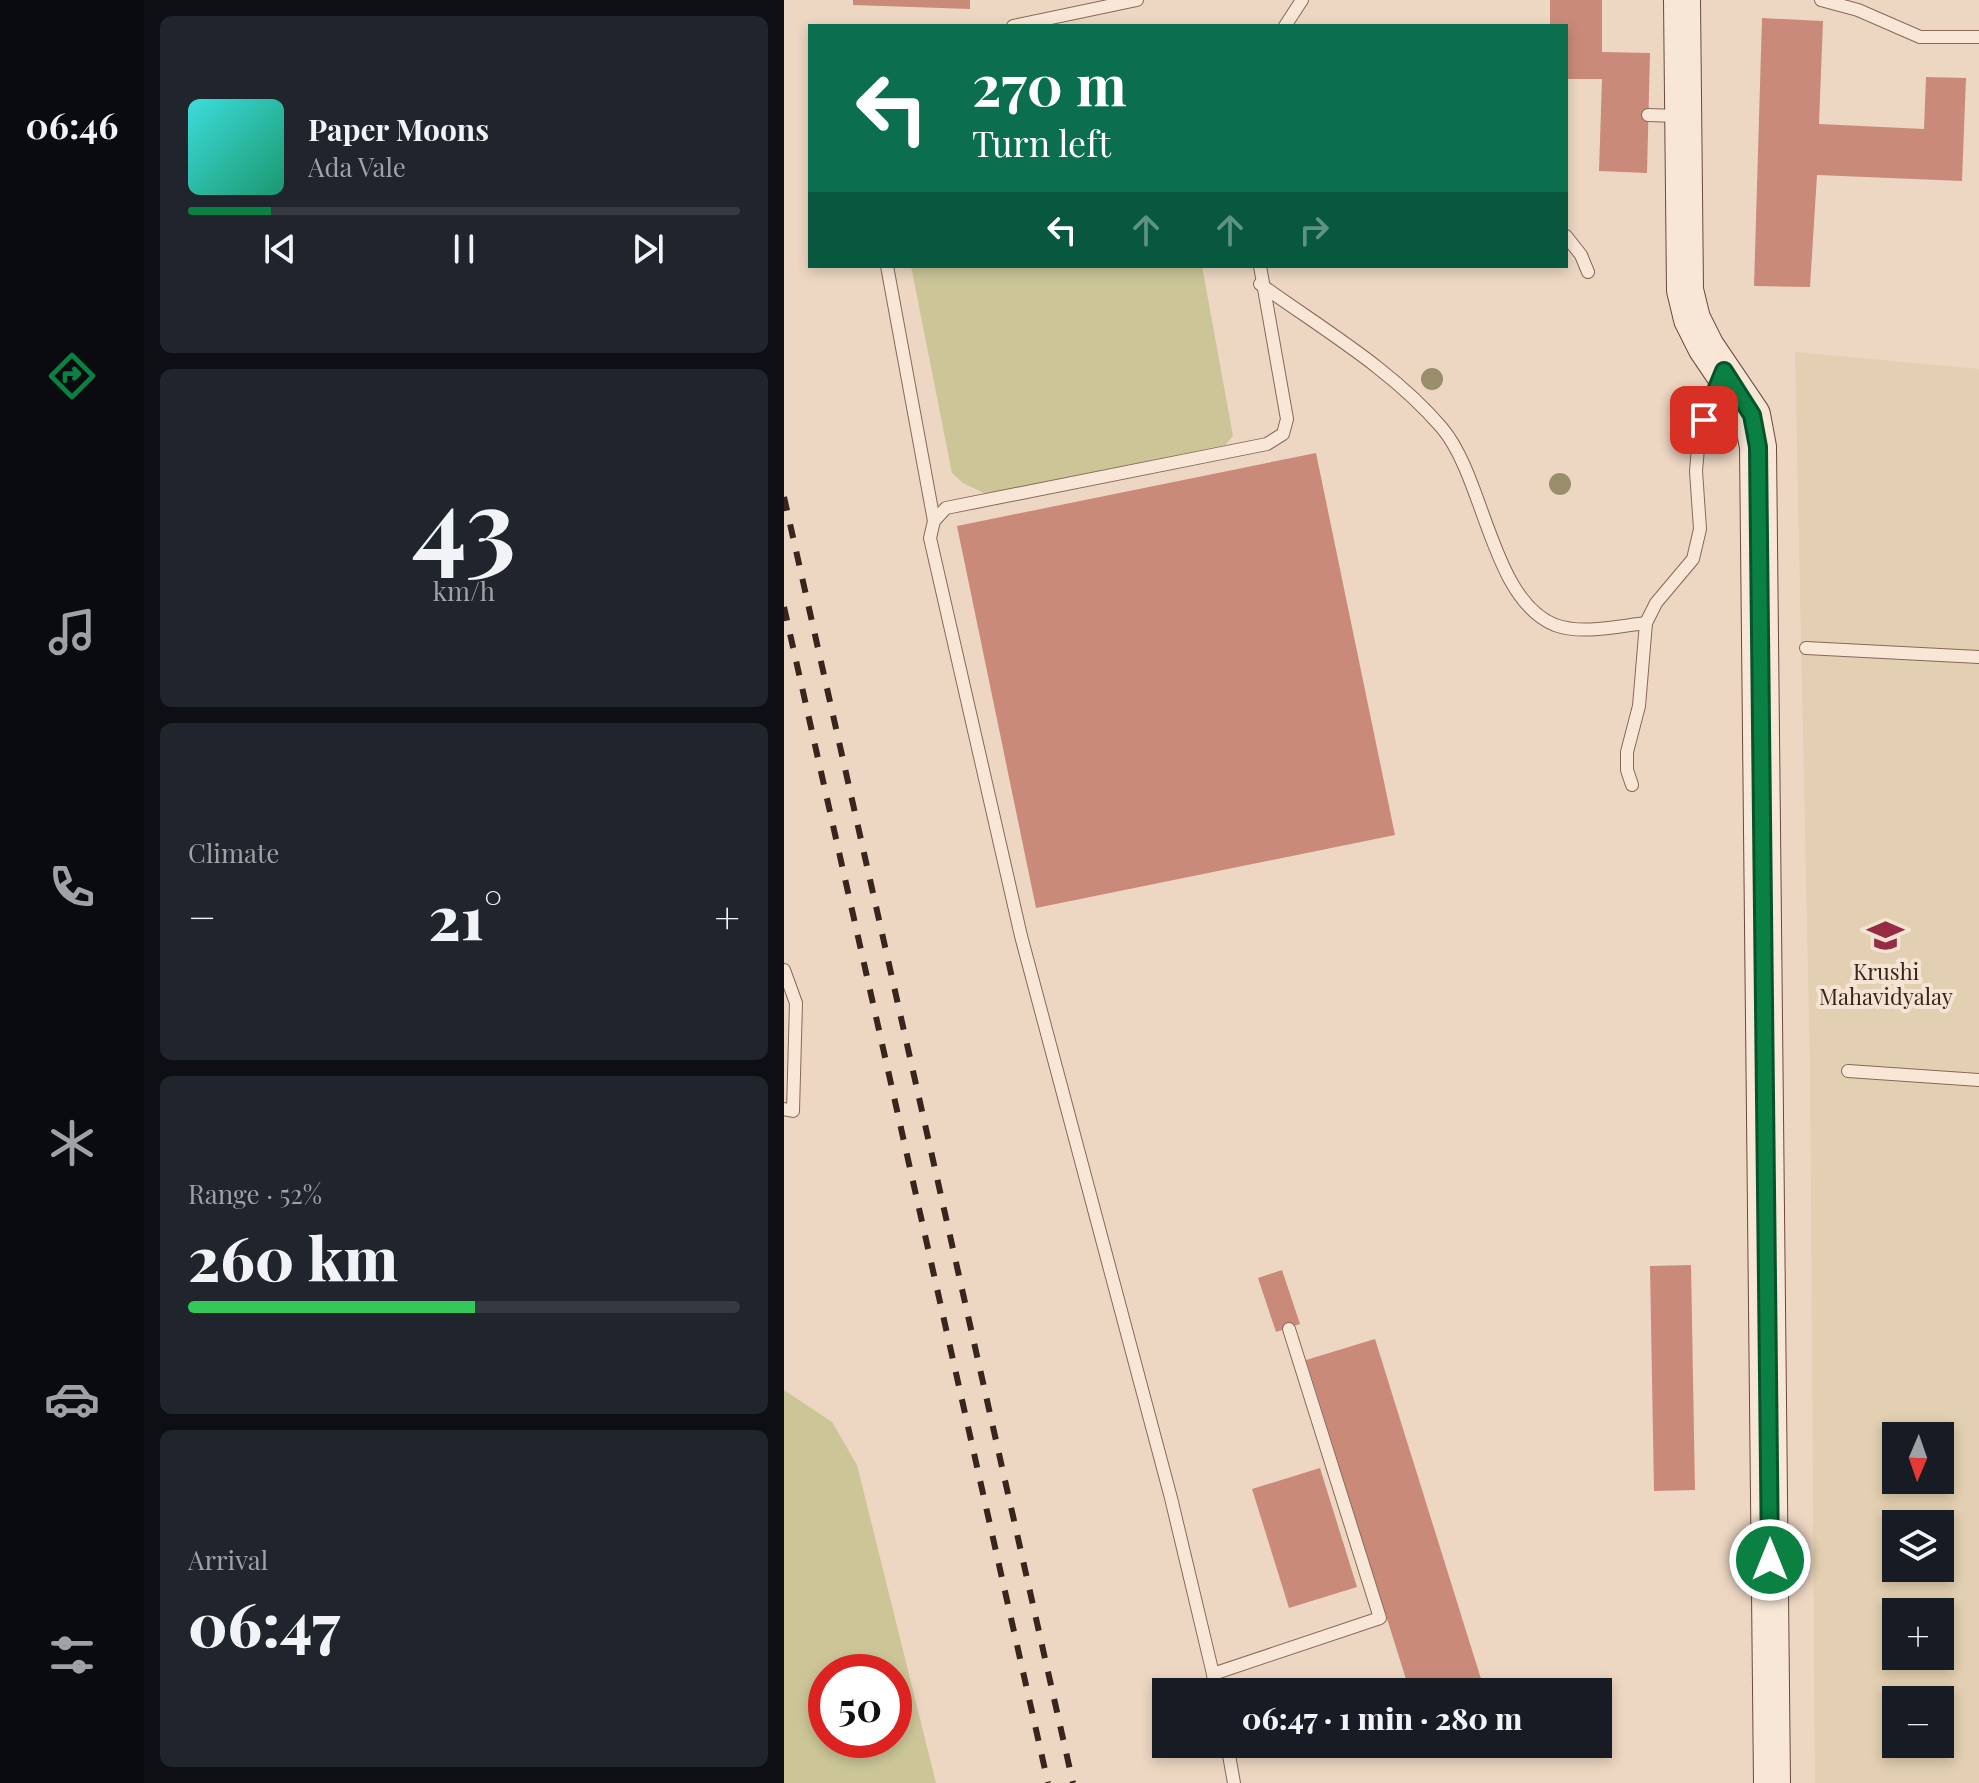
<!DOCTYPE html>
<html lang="en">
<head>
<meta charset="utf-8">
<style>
	:root { --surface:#171b24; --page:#20242c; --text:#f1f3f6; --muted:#9ea1a6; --line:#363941; --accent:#0b8043 }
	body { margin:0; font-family:"Playfair Display",serif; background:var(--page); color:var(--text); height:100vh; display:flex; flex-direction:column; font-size:30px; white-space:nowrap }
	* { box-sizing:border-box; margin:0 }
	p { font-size:26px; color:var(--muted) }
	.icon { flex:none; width:44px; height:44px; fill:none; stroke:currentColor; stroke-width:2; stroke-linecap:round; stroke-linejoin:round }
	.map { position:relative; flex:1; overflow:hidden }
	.side { display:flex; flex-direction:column; gap:16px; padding:16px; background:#0d0f14; width:640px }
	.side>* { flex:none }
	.top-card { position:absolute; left:24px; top:24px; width:760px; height:244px; border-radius:0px; box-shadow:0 4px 12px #0003; background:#0b6e4f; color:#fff; overflow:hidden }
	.needle { width:52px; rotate:182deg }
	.fabs { position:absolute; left:1098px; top:1422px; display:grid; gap:16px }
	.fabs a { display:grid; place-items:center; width:72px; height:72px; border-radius:0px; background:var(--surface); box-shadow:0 4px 12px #0003; font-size:40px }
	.speed { position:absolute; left:24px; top:1654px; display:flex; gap:16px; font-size:40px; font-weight:700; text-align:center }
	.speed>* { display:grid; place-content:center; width:104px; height:104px; border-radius:50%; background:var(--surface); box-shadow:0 4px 12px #0003; line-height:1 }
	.speed .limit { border:12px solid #d22; background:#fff; color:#111 }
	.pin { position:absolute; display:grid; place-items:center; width:68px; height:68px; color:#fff; margin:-34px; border-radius:16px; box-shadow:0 4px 12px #0006 }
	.me { position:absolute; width:88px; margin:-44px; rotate:0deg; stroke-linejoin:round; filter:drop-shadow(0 0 6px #0008) }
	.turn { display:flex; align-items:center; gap:28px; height:168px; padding:0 32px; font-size:36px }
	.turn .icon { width:104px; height:104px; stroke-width:2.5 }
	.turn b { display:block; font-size:56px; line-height:68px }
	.lanes { display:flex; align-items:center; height:76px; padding:0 32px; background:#0003; justify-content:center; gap:40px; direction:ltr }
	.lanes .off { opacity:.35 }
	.big { font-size:60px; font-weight:800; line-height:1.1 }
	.side .tile { flex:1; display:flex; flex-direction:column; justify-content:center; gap:12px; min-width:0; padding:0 28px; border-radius:12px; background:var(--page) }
	.side .dial { align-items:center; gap:0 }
	.dial b { font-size:104px; line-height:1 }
	.song { display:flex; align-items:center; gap:24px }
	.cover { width:96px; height:96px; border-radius:12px; background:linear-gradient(135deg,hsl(180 70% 55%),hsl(160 70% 35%)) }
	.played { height:8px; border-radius:4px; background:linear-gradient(90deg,var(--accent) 15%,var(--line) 15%) }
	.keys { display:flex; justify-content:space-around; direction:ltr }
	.heat { display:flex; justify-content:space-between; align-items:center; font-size:44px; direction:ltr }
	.charge { height:12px; border-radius:6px; background:linear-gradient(90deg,#34c759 52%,var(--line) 0) }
	.trip { position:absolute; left:368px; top:1678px; width:460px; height:80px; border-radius:0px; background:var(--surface); box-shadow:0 4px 12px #0003; font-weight:800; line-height:80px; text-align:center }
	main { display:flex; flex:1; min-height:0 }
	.tab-bar { display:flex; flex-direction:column; width:144px; justify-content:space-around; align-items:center; background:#090b0e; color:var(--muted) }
	.tab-bar .icon { width:56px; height:56px }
	.tab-bar .active { color:var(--accent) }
	.tab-bar b { font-size:36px; color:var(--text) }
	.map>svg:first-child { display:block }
	.farmland { fill:#e3cfb1; fill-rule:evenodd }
	.green { fill:#cbc598; fill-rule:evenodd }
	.building { fill:#ca8a7a }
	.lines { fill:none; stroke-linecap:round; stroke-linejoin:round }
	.service-casing { stroke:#87685a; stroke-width:14 }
	.secondary-casing { stroke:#694a3e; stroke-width:38 }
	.service { stroke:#f8e6d6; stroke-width:12 }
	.secondary { stroke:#f8e6d6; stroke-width:36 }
	.rail { stroke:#37251e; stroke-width:6; stroke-dasharray:14 14; stroke-linecap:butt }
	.tree { fill:#988e6c }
	.route-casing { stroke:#07532c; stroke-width:20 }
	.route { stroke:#0b8043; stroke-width:14 }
	.labels { text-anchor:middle; stroke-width:8; stroke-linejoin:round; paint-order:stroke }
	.poi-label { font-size:22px; fill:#37251e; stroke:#f5e3d3 }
</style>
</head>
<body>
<main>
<nav class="tab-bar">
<b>06:46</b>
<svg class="icon active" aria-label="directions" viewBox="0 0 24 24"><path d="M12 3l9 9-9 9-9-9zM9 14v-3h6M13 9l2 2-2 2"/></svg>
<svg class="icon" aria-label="music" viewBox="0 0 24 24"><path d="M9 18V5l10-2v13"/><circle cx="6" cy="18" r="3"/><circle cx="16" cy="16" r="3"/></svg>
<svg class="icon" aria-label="phone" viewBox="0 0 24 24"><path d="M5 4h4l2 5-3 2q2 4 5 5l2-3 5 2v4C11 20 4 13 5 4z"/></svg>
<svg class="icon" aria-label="climate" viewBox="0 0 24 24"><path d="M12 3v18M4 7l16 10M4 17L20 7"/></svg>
<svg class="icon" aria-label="car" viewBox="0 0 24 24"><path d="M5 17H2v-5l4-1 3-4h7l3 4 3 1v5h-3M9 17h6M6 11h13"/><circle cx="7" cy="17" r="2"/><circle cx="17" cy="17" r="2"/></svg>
<svg class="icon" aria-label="filters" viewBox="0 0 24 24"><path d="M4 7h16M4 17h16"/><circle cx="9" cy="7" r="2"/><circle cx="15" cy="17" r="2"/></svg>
</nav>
<section class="side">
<div class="tile">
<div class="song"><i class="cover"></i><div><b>Paper Moons</b><p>Ada Vale</p></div></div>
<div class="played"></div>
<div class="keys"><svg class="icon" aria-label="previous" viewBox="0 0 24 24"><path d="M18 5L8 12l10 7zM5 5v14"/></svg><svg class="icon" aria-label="pause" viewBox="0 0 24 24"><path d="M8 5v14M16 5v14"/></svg><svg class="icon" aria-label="next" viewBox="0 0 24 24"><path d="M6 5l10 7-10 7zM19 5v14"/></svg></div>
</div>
<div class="tile dial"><b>43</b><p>km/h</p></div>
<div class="tile"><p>Climate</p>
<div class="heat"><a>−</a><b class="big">21°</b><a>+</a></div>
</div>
<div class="tile"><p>Range · 52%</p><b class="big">260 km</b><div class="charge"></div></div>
<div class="tile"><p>Arrival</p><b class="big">06:47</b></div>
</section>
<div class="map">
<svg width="1195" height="1783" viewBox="0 0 1195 1783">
	<rect width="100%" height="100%" fill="#edd7c3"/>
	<!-- farmland -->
	<path class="farmland" d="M 1011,352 L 1195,369 L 1195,1783 L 1031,1783 L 1026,1068 ZM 1112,1436 L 1156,1436 L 1156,1480 L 1112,1480 ZM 1112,1524 L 1156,1524 L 1156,1568 L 1112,1568 ZM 1112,1612 L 1156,1612 L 1156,1656 L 1112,1656 ZM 1112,1700 L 1156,1700 L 1156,1744 L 1112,1744 Z"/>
	<!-- green -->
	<g class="green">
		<polygon points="127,266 418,266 449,436 441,445 202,494 179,483 168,473"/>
		<path d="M 0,1390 L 48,1422 L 73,1465 L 152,1783 L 0,1783 ZM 42,1672 L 110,1672 L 110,1740 L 42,1740 Z"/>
	</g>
	<!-- building -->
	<g class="building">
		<polygon points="69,0 186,0 186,9 69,5"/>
		<polygon points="766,0 818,0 818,52 866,53 863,173 815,171 818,79 782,79 782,26 766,26"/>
		<polygon points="978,18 1039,21 1035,124 1140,129 1142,77 1182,78 1178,181 1033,175 1026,287 970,286"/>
		<polygon points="532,453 611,835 252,908 173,526"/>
		<polygon points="907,1265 911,1490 870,1491 866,1266"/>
		<polygon points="498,1270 516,1324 492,1332 474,1278"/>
		<polygon points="591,1339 698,1682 666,1692 626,1692 522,1360"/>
		<polygon points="536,1468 573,1587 505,1608 468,1489"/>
	</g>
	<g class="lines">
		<defs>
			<g id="service">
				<polyline points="1037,0 1074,10 1136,37 1195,37"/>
				<polyline points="229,26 353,0"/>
				<polyline points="501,26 518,0"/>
				<polyline points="864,115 894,116"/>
				<polyline points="782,236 797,255 804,272"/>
				<polyline points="103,266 150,521"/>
				<polyline points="476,266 503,419 499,434 483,444 162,508 150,521 146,538 237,936 387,1498 429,1674 596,1618 505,1329"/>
				<path d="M 476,284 C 537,328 609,370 658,428 C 701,479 707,599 771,625 C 798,635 835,626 862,623"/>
				<polyline points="1022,648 1195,657"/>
				<polyline points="848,785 843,770 843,752 855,706 862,623 872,603 909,559 916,529 912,471 915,437 924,402 937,378"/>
				<polyline points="0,970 12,1003 9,1111 0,1109"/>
				<polyline points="1064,1071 1195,1080"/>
				<polyline points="429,1674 432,1692"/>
				<polyline points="443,1744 450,1783"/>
			</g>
			<polyline id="secondary" points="898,0 901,290 908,319 922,347 968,415 974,447 988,1783"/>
		</defs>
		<!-- service casing -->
		<use href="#service" class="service-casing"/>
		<!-- secondary casing -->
		<use href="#secondary" class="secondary-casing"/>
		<!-- service -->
		<use href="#service" class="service"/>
		<!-- secondary -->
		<use href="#secondary" class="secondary"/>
		<!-- rail -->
		<g class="rail">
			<polyline points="0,497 289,1783"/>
			<polyline points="0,607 264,1783"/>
		</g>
	</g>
	<!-- trees -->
	<g class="tree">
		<circle cx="648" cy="379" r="11"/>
		<circle cx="776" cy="484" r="11"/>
	</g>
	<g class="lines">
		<defs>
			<polyline id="route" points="920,420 940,371 968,415 974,447 986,1560"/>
		</defs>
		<!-- route casing -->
		<use href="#route" class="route-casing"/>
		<!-- route -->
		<use href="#route" class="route"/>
	</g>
	<!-- icons -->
	<defs>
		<symbol id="university-bare" viewBox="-9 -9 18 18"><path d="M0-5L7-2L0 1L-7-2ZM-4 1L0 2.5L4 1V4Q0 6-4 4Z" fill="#952c44" stroke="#f5e3d3" stroke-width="2.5" paint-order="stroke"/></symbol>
	</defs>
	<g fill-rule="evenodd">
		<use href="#university-bare" x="1076" y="910" width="51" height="51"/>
	</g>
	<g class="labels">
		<!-- poi labels -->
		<g class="poi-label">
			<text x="1102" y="980">Krushi<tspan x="1102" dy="25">Mahavidyalay</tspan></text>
		</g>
	</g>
</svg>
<div class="fabs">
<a><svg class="needle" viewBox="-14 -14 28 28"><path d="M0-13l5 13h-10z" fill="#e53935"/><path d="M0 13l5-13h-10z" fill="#9ea1a6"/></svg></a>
<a><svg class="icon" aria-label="layers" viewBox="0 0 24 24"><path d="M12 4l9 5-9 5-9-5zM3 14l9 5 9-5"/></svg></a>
<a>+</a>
<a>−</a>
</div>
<div class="speed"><div class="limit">50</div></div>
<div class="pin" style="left:920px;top:420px;background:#d93025"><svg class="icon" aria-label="arrive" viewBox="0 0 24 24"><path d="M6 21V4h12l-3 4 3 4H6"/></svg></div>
<svg class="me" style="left:986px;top:1560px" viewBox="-20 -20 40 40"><circle r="17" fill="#0b8043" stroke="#fff" stroke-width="3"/><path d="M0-11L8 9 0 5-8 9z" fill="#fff"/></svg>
<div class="trip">06:47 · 1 min · 280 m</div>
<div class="top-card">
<div class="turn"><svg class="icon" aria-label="left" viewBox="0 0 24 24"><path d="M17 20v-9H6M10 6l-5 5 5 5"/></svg><div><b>270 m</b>Turn left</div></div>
<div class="lanes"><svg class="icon" aria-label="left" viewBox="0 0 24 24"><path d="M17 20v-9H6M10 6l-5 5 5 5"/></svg><svg class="icon off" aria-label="ahead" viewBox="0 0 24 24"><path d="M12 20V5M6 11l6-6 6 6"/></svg><svg class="icon off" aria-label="ahead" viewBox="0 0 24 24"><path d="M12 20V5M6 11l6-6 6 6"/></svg><svg class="icon off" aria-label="right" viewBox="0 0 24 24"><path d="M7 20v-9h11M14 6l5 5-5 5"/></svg></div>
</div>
</div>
</main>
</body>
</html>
